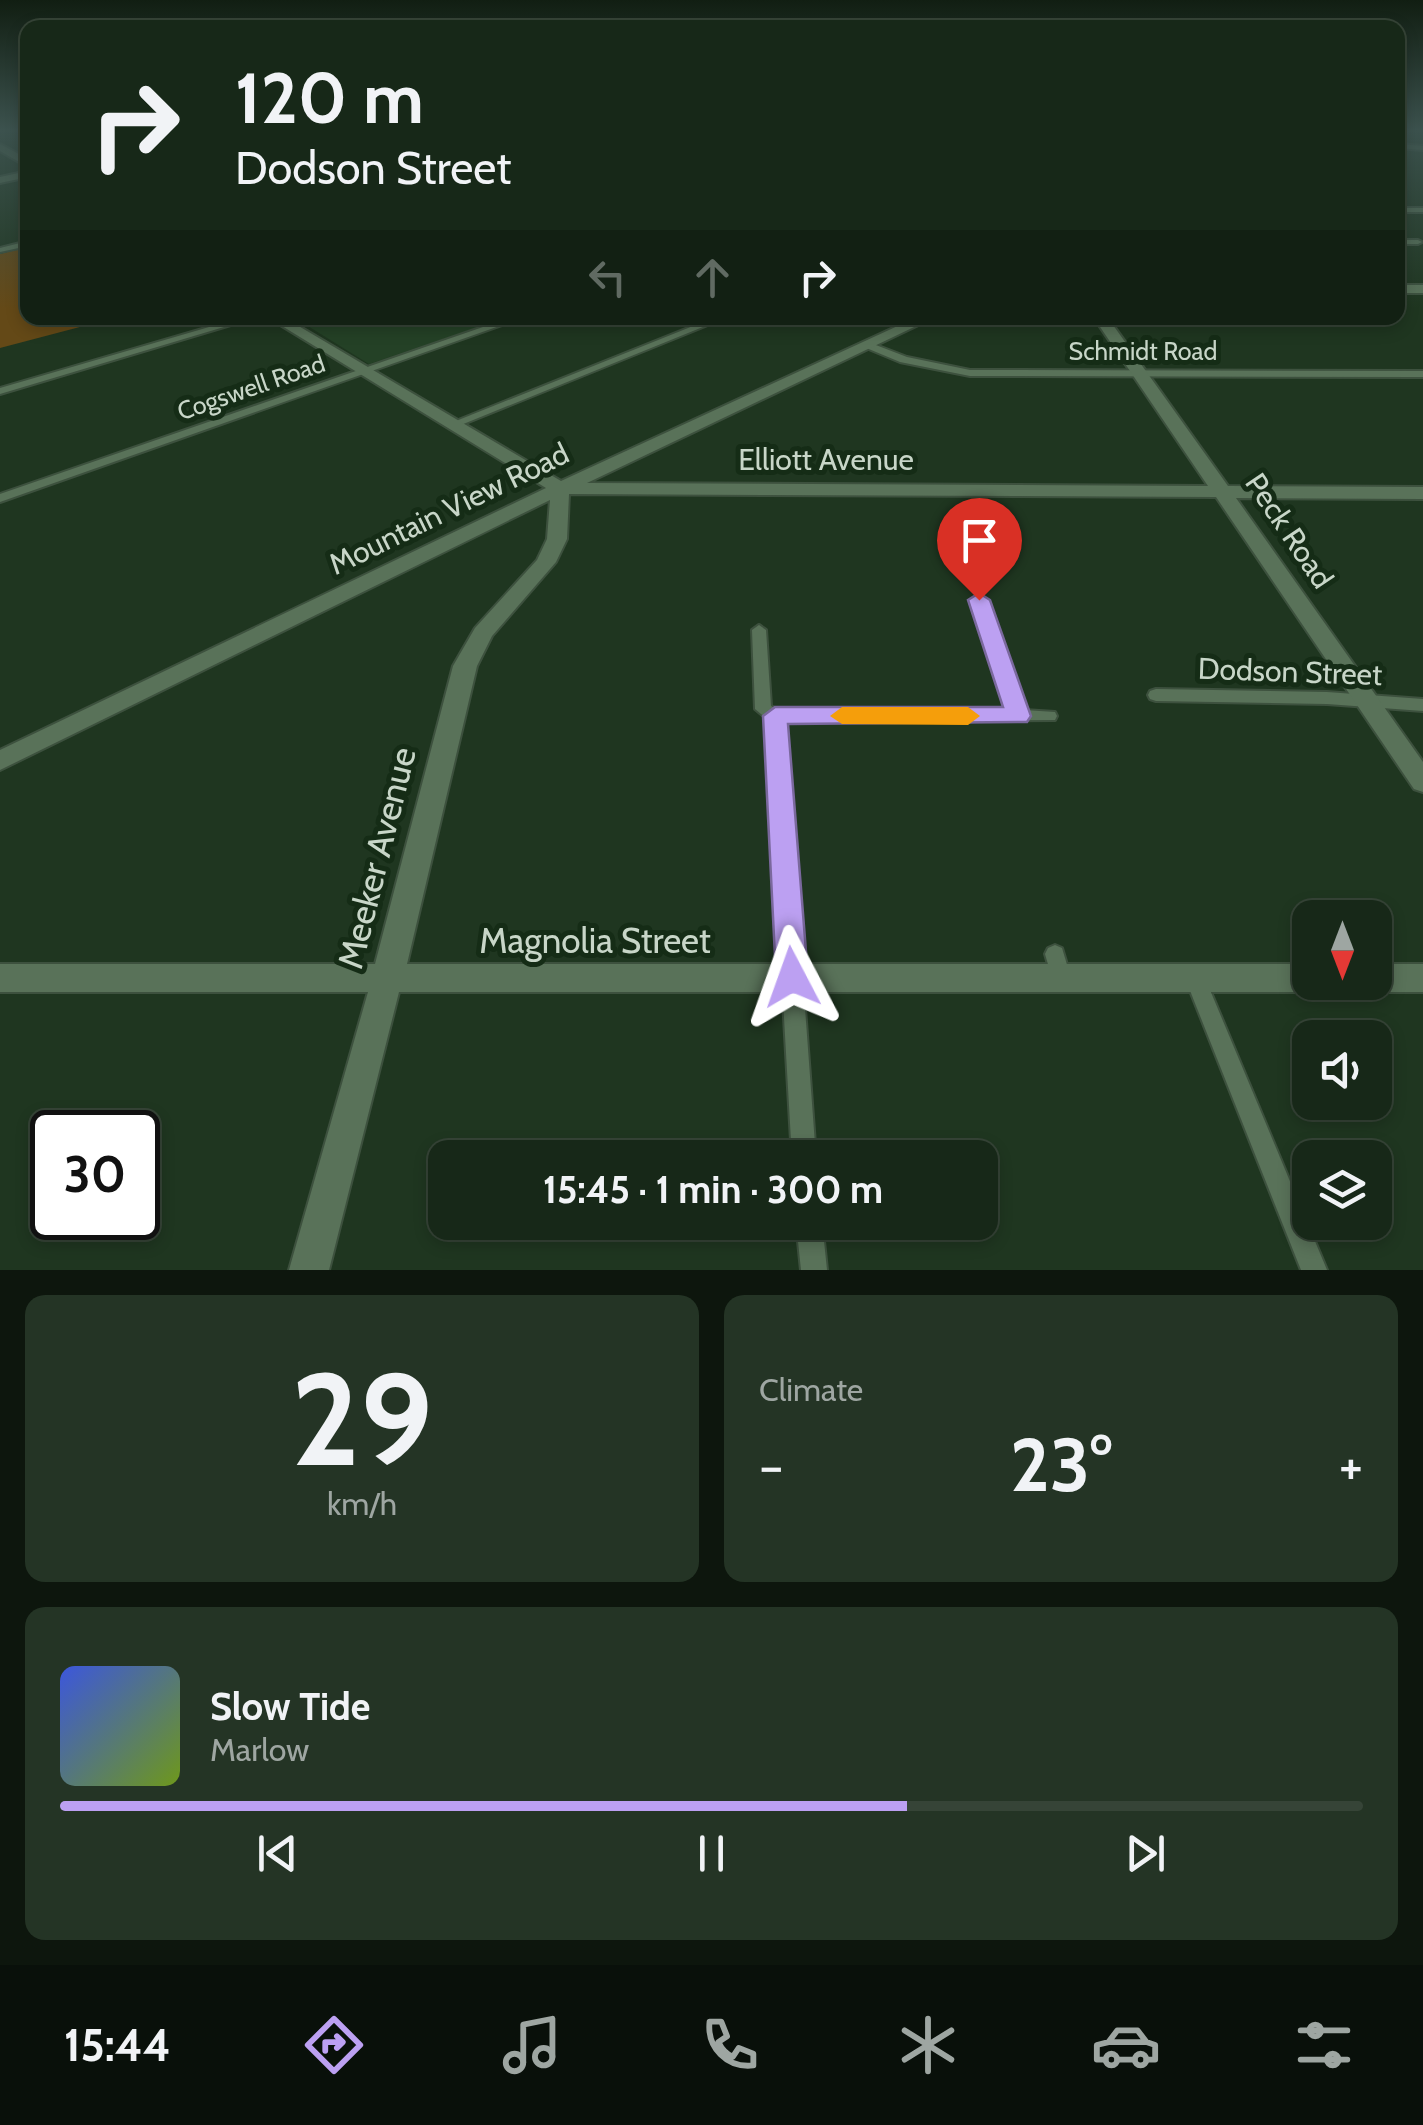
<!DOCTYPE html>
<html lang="en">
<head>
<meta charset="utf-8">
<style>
	:root { --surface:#172818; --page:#243425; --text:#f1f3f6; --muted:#9ea6a2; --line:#364437; --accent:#bca0f2 }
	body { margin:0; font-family:Cabin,sans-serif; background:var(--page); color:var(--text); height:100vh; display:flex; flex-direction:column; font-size:38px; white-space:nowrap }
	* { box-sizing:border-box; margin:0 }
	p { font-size:32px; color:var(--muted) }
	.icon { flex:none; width:55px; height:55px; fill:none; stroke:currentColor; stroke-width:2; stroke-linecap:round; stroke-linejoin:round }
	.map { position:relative; height:1270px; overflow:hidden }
	.panel { display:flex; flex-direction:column; gap:25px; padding:25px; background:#0d160d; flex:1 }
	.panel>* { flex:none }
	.top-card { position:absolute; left:20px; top:20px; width:1385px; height:305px; border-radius:20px; box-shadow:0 5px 15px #0003,0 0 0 2px var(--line); background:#172818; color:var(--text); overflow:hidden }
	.needle { width:65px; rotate:180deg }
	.controls { position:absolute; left:1292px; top:900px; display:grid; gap:20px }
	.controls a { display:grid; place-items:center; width:100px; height:100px; border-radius:20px; background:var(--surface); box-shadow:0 5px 15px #0003,0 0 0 2px var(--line); font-size:50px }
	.speed { position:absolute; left:30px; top:1110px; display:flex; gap:20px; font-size:50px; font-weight:700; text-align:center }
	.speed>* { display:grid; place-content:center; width:130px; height:130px; border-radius:50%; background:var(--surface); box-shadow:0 5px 15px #0003,0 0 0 2px var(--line); line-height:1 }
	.speed .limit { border:5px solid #111; border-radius:15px; background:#fff; color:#111 }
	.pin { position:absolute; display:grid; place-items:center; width:85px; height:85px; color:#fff; margin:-102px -42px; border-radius:50% 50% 50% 0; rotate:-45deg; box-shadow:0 0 10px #0007 }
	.pin .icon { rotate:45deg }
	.me { position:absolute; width:110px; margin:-55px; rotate:356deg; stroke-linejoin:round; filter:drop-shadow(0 0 8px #0008) }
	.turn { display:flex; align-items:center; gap:35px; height:210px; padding:0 50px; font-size:45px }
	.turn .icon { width:130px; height:130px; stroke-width:2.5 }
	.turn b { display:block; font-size:70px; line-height:85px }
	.lanes { display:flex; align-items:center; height:95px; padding:0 50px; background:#0003; justify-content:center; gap:50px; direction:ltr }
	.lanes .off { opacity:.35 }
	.big { font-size:75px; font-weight:700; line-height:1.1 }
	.panel .tile { flex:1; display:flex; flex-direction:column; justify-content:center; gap:15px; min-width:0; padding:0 35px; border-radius:20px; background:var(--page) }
	.panel .dial { align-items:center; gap:0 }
	.dial b { font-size:130px; line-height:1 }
	.song { display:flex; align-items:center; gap:30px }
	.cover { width:120px; height:120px; border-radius:15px; background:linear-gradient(135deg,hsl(230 70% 55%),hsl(80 70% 35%)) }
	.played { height:10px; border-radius:5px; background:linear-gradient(90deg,var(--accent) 65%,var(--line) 65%) }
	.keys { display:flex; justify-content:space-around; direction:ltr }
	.heat { display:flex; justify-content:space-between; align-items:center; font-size:55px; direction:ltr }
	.panel .tiles { flex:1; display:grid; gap:25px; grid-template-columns:1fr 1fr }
	.tile:last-child { grid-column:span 2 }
	.trip { position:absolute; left:428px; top:1140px; width:570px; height:100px; border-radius:20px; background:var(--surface); box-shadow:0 5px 15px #0003,0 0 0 2px var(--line); font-weight:700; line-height:100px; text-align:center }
	.tab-bar { display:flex; height:160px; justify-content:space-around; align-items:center; background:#09100a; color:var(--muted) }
	.tab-bar .icon { width:70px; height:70px }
	.tab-bar .on { color:var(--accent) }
	.tab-bar b { font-size:45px; color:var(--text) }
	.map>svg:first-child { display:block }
	.built { fill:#244126 }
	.green { fill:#644917 }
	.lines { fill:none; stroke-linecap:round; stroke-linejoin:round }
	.street-casing { stroke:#3d513e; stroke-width:4 }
	.secondary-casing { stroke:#3d513e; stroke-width:4 }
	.street { fill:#597259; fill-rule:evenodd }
	.secondary { fill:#597259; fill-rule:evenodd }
	.route { fill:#bca0f2; stroke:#7a689d; stroke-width:2.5 }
	.slow { fill:#f59e0b }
	.labels { text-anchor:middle; stroke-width:10; stroke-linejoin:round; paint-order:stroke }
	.far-street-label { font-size:25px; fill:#c8d6c8; stroke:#152c16 }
	.street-label { font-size:30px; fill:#c8d6c8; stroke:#152c16 }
	.near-street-label { font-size:35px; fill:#c8d6c8; stroke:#152c16 }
</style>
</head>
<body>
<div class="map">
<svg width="1423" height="1270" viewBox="0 0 1423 1270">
	<rect width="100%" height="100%" fill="#1f3620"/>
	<!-- built -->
	<polygon class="built" points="295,318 505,318 369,364"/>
	<!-- green -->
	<polygon class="green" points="27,247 28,318 114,318 0,348 0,254"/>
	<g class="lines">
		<defs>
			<g id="street">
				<polygon points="1398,144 1423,146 1423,150 1398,148"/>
				<rect x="1398" y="208" width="25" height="4"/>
				<polygon points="1398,240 1418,240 1422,242 1418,244 1398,244"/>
				<polygon points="28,241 28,246 0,252 0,248"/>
				<polygon points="240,318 254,318 0,394 0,388"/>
				<polygon points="509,318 522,318 0,502 0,494"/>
				<polygon points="713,318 725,318 456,427 448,427 446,425"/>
				<polygon points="868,342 907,357 970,370 1423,371 1423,377 970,376 900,362 864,347 863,345"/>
				<polygon points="979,596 986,600 1024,710 1055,712 1057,716 1055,720 784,722 816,1158 792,1158 767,719 755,709 752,630 759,625 766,630 771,706 778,710 1008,710 972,600"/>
				<polygon points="1156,689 1327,692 1423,699 1423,711 1327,704 1156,701 1150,699 1148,695 1150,691"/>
				<polygon points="1055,945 1062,948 1071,978 1068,985 1061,987 1054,985 1045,954 1048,948"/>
				<polygon points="1195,969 1202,971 1205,978 1327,1270 1301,1270 1185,978 1188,971"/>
				<polygon points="796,1222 822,1222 827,1270 801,1270"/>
			</g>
			<g id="secondary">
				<polygon points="0,144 28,159 28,167 0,151"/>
				<polygon points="28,171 28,177 0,183 0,177"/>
				<rect x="1398" y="285" width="25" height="8"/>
				<polygon points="269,318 285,318 561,481 915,318 933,318 587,483 1208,486 1094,318 1108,318 1228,486 1423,487 1423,499 1236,498 1423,762 1423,792 1414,789 1216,497 569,494 567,539 556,562 492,636 477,666 407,964 1310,964 1310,982 1324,982 1321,988 1310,992 399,992 329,1270 289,1270 368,992 0,992 0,964 375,964 453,666 475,628 537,560 547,539 550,500 0,770 0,750 546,488"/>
				<polygon points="1375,964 1423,964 1423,992 1375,992 1364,988 1361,982 1375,982"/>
			</g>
		</defs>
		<!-- street casing -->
		<use href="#street" class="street-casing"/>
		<!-- secondary casing -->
		<use href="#secondary" class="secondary-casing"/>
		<!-- street -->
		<use href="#street" class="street"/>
		<!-- secondary -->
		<use href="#secondary" class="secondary"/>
	</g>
	<!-- sky -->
	<linearGradient id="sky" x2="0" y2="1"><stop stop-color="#111e12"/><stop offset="0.42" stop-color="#3c524e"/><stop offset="1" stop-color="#3c524e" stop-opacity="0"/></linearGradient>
	<rect width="1423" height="309" fill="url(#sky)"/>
	<!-- route -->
	<polygon class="route" points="979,593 990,600 1031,716 1027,722 788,724 808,977 803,987 792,991 781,987 776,977 763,716 775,707 1003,707 968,600"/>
	<!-- slow -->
	<polygon class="slow" points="842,707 968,707 980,716 968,725 842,724 830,716"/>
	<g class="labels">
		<!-- far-street labels -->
		<g class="far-street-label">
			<text x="1143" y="360">Schmidt Road</text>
			<text transform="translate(251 387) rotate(-19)" y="9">Cogswell Road</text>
		</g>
		<!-- street labels -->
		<g class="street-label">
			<text x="826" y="470">Elliott Avenue</text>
			<text transform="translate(449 509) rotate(-26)" y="10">Mountain View Road</text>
			<text transform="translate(1289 531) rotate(56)" y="10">Peck Road</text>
			<text transform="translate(1290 672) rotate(2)" y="10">Dodson Street</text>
		</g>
		<!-- near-street labels -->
		<g class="near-street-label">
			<text transform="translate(377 858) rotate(-76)" y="12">Meeker Avenue</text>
			<text x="595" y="953">Magnolia Street</text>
		</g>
	</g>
</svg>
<div class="controls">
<a><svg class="needle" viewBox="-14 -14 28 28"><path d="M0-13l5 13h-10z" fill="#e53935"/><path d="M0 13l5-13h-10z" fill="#9ea6a2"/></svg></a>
<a><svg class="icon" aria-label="sound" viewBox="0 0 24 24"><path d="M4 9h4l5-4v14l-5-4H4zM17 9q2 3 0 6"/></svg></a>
<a><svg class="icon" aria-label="layers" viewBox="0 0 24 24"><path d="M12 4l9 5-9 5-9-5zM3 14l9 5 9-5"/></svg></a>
</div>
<div class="speed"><div class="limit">30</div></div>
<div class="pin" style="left:979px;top:600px;background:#d93025"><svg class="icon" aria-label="arrive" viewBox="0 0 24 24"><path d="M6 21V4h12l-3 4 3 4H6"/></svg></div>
<svg class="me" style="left:792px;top:977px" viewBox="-20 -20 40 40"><path d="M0-17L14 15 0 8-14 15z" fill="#bca0f2" stroke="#fff" stroke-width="4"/></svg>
<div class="trip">15:45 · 1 min · 300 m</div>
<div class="top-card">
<div class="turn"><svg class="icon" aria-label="right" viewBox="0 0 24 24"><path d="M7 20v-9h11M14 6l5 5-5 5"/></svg><div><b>120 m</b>Dodson Street</div></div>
<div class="lanes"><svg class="icon off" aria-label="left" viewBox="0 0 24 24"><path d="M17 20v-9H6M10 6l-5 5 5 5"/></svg><svg class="icon off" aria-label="ahead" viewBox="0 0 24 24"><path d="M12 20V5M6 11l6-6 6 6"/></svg><svg class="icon" aria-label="right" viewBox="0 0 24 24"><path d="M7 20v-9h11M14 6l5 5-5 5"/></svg></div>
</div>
</div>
<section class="panel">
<div class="tiles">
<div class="tile dial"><b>29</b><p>km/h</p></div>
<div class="tile"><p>Climate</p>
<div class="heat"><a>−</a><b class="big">23°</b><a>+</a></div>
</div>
<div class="tile">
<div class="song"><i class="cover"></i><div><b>Slow Tide</b><p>Marlow</p></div></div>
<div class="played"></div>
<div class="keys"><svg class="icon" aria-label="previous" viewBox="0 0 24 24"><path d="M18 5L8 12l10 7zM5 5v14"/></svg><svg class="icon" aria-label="pause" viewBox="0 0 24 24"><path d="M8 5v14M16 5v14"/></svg><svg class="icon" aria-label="next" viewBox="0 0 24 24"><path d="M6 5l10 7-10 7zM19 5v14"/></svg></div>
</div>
</div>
</section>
<nav class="tab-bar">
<b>15:44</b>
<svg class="icon on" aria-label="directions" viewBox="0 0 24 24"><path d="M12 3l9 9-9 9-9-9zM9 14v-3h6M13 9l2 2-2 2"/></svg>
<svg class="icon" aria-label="music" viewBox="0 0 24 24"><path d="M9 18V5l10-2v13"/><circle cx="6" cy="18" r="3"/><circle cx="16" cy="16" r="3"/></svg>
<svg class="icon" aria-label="phone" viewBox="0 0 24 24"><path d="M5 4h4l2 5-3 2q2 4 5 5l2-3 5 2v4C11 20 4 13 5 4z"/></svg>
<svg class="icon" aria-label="climate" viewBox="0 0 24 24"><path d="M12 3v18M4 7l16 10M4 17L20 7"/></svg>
<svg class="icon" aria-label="car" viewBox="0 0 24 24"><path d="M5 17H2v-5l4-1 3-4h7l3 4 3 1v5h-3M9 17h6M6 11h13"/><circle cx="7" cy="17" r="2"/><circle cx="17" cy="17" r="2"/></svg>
<svg class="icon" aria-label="filters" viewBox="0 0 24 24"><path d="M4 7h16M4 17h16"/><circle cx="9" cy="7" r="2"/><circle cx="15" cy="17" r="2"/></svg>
</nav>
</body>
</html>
